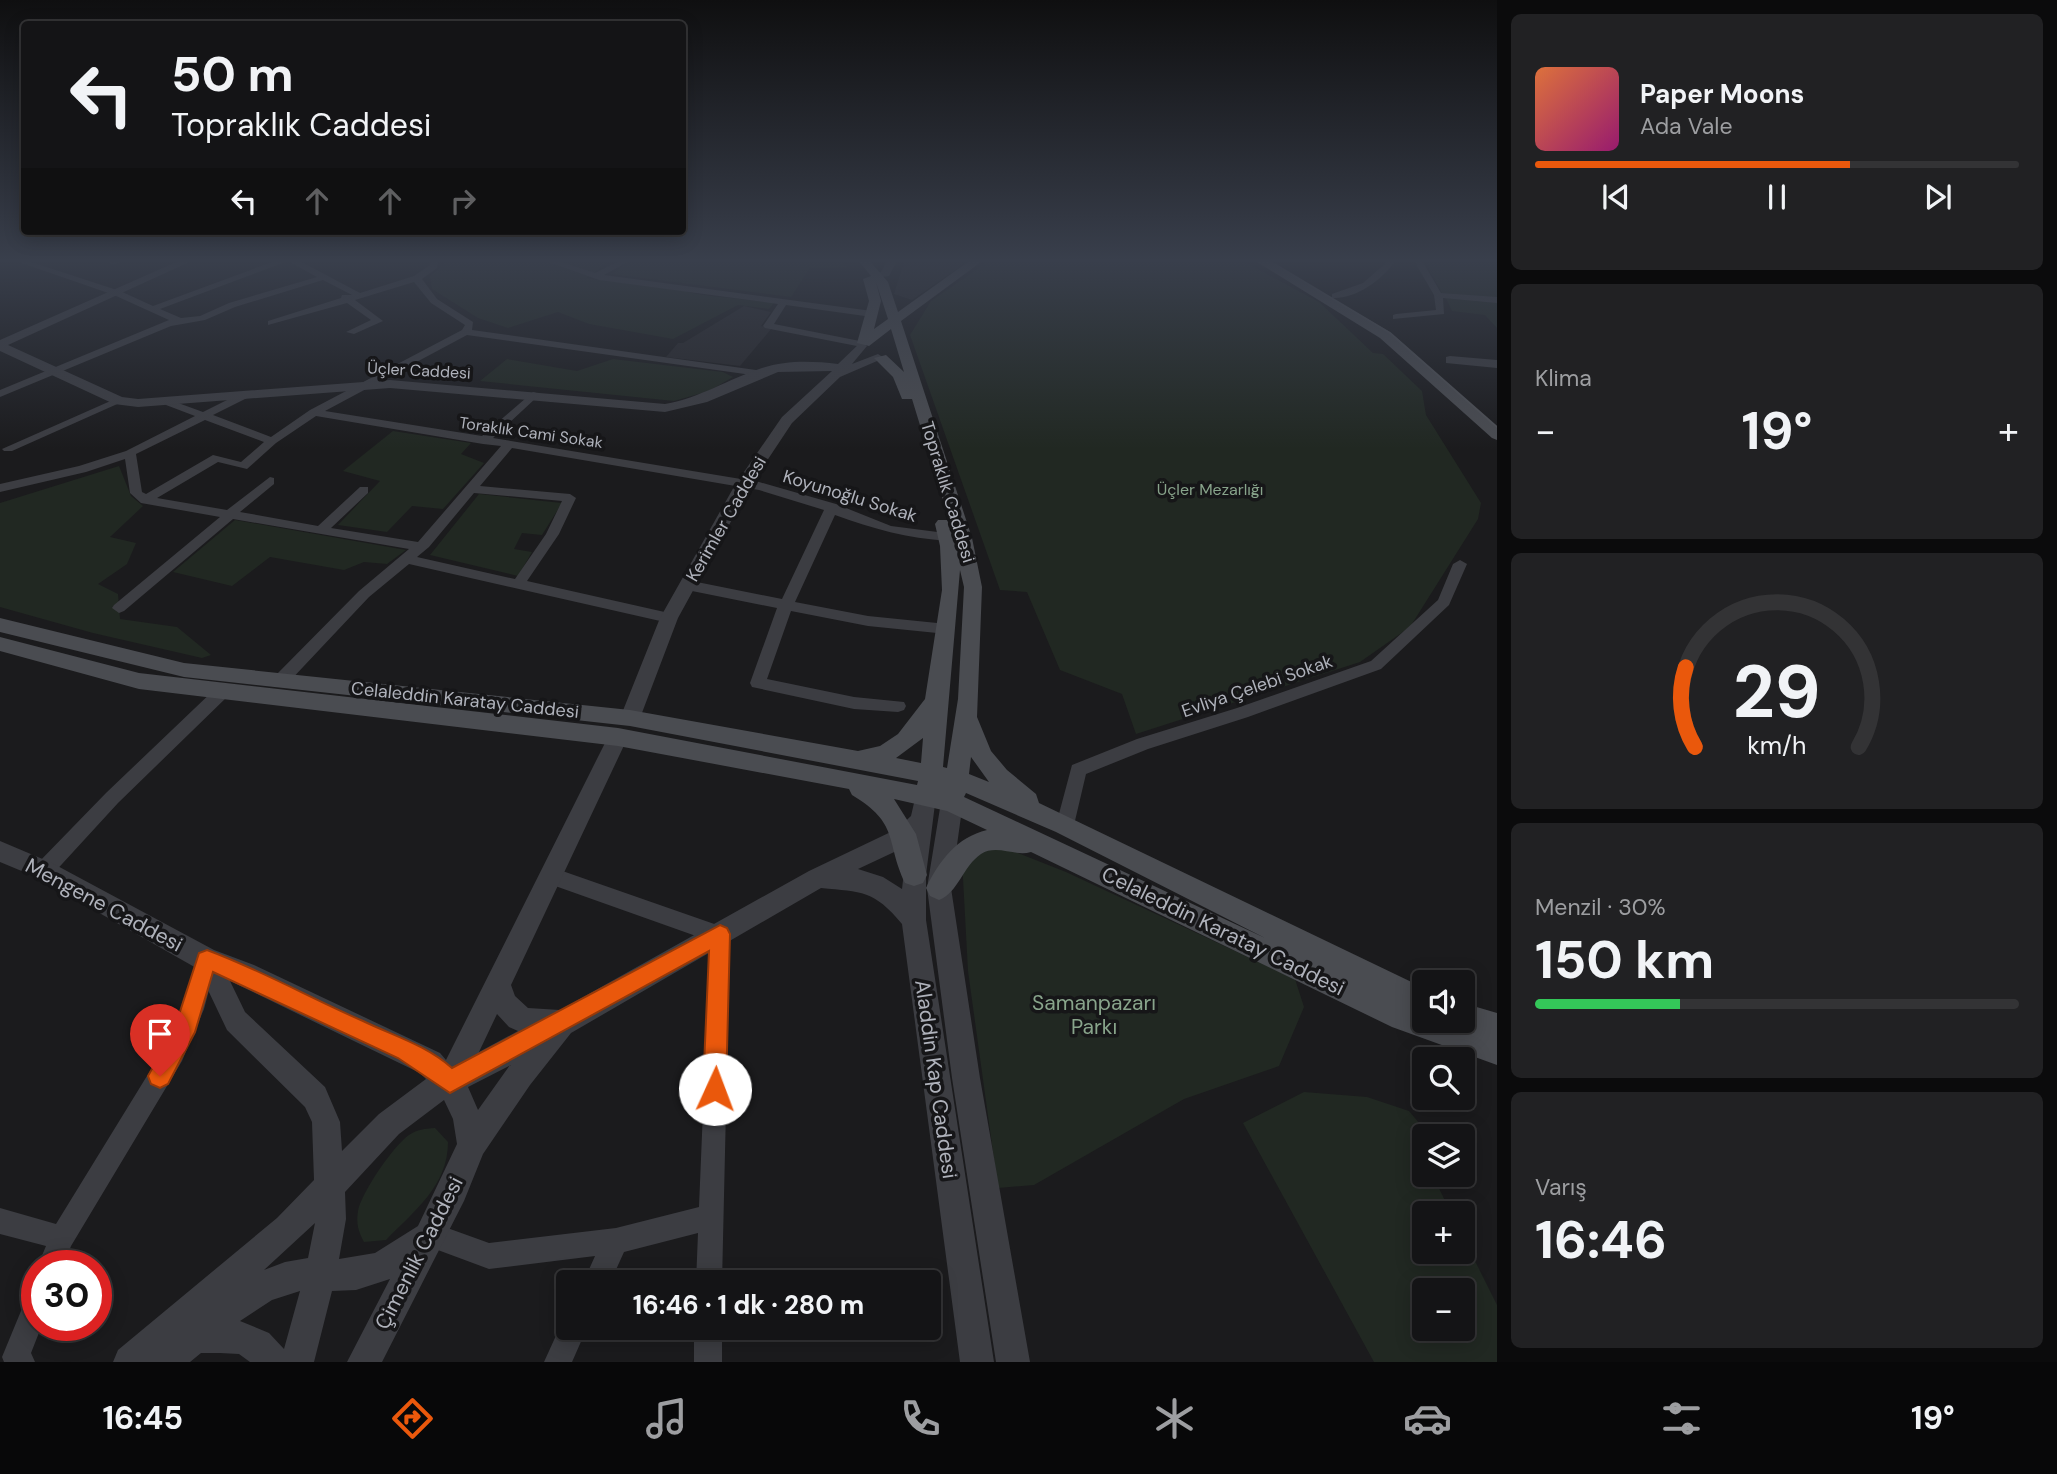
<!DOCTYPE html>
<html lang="tr">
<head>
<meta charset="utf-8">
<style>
	:root { --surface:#141416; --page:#212123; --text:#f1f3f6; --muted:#9d9ea1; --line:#333335; --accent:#ea580c }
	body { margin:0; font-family:"DM Sans",sans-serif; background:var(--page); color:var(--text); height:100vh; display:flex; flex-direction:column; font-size:26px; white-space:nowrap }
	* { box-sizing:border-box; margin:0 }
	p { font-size:23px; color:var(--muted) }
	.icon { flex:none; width:38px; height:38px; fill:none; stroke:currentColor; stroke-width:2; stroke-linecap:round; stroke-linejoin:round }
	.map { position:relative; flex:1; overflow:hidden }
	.side { display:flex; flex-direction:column; gap:14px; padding:14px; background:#0b0b0c; width:560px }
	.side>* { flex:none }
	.guide { position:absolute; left:21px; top:21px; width:665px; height:214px; border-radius:7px; box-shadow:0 4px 18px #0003,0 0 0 2px var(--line); background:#141416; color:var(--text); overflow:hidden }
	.controls { position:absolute; left:1412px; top:970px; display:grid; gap:14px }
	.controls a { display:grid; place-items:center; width:63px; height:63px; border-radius:7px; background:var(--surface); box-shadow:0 4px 18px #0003,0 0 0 2px var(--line); font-size:35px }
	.speed { position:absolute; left:21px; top:1250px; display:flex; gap:14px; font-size:35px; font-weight:700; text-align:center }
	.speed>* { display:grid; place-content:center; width:91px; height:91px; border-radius:50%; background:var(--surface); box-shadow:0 4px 18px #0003,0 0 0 2px var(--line); line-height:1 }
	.speed .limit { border:10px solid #d22; background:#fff; color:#111 }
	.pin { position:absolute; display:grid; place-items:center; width:60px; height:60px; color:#fff; margin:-72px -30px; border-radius:50% 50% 50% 0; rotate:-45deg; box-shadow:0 0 7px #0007 }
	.pin .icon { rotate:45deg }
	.me { position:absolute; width:77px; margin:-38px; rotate:2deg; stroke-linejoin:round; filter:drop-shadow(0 0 5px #0008) }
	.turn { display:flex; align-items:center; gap:24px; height:147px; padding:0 35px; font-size:32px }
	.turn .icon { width:91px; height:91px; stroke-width:2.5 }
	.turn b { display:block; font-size:49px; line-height:60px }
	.lanes { display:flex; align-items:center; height:66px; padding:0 35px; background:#0003; justify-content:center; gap:35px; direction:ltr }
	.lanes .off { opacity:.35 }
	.big { font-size:52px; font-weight:700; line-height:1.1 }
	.side .widget { flex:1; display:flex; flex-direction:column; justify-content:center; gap:10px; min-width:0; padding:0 24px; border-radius:10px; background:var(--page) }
	.side .dial { align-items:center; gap:0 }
	.dial svg { height:182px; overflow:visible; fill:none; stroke:var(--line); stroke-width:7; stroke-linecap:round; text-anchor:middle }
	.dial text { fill:var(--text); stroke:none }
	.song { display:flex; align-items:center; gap:21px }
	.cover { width:84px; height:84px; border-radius:10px; background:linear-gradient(135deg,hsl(20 70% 55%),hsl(320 70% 35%)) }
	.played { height:7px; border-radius:4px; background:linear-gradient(90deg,var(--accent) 65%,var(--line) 65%) }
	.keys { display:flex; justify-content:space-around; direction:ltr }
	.heat { display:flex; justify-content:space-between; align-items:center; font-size:38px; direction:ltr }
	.charge { height:10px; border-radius:5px; background:linear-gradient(90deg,#34c759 30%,var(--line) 0) }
	.trip { position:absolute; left:556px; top:1270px; width:385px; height:70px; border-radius:7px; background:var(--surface); box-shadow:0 4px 18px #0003,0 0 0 2px var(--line); font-weight:700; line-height:70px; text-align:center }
	.dock { display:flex; height:112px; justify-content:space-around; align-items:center; background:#080809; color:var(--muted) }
	.dock .icon { width:49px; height:49px }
	.dock .selected { color:var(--accent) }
	.dock b { font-size:32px; color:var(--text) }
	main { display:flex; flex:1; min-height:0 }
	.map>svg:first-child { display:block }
	.built { fill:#27272a }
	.green { fill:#212822; fill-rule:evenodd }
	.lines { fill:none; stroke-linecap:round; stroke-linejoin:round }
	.minor { fill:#3c3d42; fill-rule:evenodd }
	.tertiary { fill:#3c3d42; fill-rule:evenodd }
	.secondary { fill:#4a4c51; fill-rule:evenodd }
	.tram { stroke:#4f5156; stroke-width:2 }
	.route { fill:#ea580c; stroke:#983908; stroke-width:2 }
	.labels { text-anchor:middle; stroke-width:7; stroke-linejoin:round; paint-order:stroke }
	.far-street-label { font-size:16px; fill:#afb2bb; stroke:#161618 }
	.far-park-label { font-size:16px; fill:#88a48b; stroke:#161618 }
	.street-label { font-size:18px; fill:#afb2bb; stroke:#161618 }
	.near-street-label { font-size:21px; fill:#afb2bb; stroke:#161618 }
	.near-park-label { font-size:21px; fill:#88a48b; stroke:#161618 }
</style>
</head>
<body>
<main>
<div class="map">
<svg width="1497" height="1362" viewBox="0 0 1497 1362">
	<rect width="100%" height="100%" fill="#1b1b1d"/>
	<!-- built -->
	<g class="built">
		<polygon points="905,259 971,259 912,300 894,294"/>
		<polygon points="744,306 771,312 761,326 772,328 740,366 666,357 678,343 683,343"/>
	</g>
	<!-- green -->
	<g class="green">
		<path d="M 444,259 L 614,259 L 586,278 L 686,291 C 693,296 759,300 774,303 L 769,309 L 738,305 L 673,339 L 589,324 L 558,312 L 508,328 L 478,318 L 432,289 L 430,276 L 443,265 Z"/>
		<polygon points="660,259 839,259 848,267 810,268 791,297 611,274 634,260"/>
		<polygon points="992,259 1239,259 1319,302 1373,353 1383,354 1422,391 1426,415 1481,503 1478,519 1410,627 1360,662 1136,734 1122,694 1060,670 1027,592 1000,590 910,335 931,301"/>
		<polygon points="1423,259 1497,259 1497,298 1442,293"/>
		<polygon points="1446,298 1497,302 1497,328 1485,315 1452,311"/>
		<polygon points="507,359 577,371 613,359 723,372 733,377 709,391 674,401 480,381"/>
		<polygon points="393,431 471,443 461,454 484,463 443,509 412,506 387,532 338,525 380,481 343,471"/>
		<polygon points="119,466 131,496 143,506 110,537 136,543 127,564 98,584 118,594 120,619 177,627 211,655 202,658 93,633 0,607 0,503"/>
		<polygon points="479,494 562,503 542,535 522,533 514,549 532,552 518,576 430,555"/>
		<polygon points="235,520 406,550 387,564 364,562 344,570 270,557 232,586 173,572"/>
		<polygon points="995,844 1066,872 1295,979 1304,1007 1279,1066 1184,1099 1034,1185 998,1188 968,971 962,860"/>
		<path d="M 1304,1092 L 1367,1097 L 1409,1111 L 1430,1136 L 1415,1141 L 1424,1159 L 1424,1174 L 1432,1174 L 1451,1213 L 1424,1213 L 1424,1251 L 1463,1251 L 1463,1237 L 1497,1305 L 1497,1362 L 1374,1362 L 1243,1123 ZM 1424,1290 L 1463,1290 L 1463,1328 L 1424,1328 Z"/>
		<path d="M 435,1128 L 448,1142 C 448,1186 414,1211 386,1240 L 364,1242 C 358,1231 356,1223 358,1211 C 361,1193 394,1145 409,1135 C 418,1129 424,1129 435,1128 Z"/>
	</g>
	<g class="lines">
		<!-- minor -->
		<g class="minor">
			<path d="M 10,259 L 22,259 L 120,291 L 153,306 L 280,259 L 296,259 L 360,293 L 414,276 L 430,265 L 430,259 L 438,259 L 437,268 L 422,279 L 437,299 L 473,322 L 472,330 L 763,371 L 764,373 L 759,376 L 467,335 L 325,411 L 482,436 L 533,392 L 537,393 L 537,397 L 493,438 L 759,482 L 836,504 L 891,526 L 953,534 L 953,540 L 948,541 C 907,538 873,529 835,515 L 795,602 L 868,616 L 947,624 L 954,629 L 947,634 L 868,626 L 791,611 L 767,679 L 854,697 L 904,702 L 906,706 L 904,710 L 898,712 L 854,709 L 752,687 L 750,683 L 777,608 L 687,590 L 680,585 L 687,580 L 782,599 L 824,510 L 759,490 L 512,448 L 480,486 L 570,494 L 576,498 L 559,534 L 527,581 L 669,613 L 676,618 L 674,622 L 669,623 L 409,564 L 369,597 L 287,684 L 275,684 L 273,680 L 275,676 L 359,591 L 409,549 L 233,519 L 124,611 L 119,613 L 112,608 L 114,605 L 220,517 L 141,503 L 130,493 L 125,459 L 86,472 L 0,492 L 0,484 L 79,466 L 126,451 L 195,416 L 166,405 L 165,403 L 170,400 L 203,412 L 239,394 L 247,394 L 247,398 L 213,415 L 271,437 L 310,410 L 462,330 L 465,325 L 431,303 L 414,282 L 355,300 L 383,321 L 354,334 L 346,332 L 371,320 L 347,303 L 268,325 L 268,321 L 341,298 L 342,295 L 352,295 L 323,280 L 235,307 L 205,320 L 171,326 L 0,397 L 0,390 L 169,320 L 114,295 ZM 288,261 L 317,277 L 229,303 L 200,316 L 181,318 L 160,309 ZM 316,416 L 483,444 L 501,446 L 418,542 L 331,528 L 368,493 L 368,487 L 360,487 L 318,526 L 240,512 L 274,484 L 274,478 L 270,477 L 227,510 L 157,498 L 218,462 L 247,469 L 276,443 ZM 205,420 L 264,442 L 241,462 L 213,455 L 146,494 L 142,492 L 136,454 ZM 474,493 L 562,501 L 546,534 L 515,579 L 417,557 L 429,547 Z"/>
			<polygon points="100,259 126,259 114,265"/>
			<polygon points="540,259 552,259 595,273 623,259 633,259 604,275 872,311 877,314 872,317 786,305 774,324 865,342 865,346 862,347 765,328 763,326 778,304 599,280"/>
			<path d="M 1385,259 L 1393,259 L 1394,263 C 1380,281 1356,299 1332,298 L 1332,294 L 1363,283 L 1386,263 Z"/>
			<polygon points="1413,259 1421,259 1441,293 1497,297 1497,303 1443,298 1444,314 1393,319 1393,315 1396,314 1436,310 1434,295"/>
			<polygon points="115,399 124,401 12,451 4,451 2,449"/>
			<polygon points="1460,560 1467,564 1449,605 1381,669 1248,717 1148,749 1086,774 1074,825 1071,830 1065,833 1059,830 1056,825 1072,765 1137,739 1237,708 1371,661 1438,600 1453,564"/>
			<polygon points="222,686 230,692 228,696 118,803 51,876 44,878 37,876 34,870 37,864 106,793 216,688"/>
			<polygon points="551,867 720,926 727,928 730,935 722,1283 696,1283 698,1233 624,1252 610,1283 583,1283 595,1256 489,1269 419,1243 415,1234 419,1225 428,1221 489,1243 616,1228 699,1207 710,941 544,882 541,876 544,870"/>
			<polygon points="207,950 214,953 217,960 204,1009 182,1061 71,1246 64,1265 38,1265 46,1246 0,1234 0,1208 56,1224 166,1045 183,1008 197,960 200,953"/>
			<polygon points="37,1290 37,1325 42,1325 31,1353 35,1362 4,1362 2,1357 28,1294"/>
			<polygon points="569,1317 569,1328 587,1328 572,1362 544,1362 564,1318"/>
			<rect x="694" y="1328" width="28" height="34"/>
		</g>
		<!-- tertiary -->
		<g class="tertiary">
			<path d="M 183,259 L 196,259 L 8,345 L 122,397 L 138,399 L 390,380 L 665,404 C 700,398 728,379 762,368 C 787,360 812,361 838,364 L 861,342 L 867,346 L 852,364 L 878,354 L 884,358 L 840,377 L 792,423 L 751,485 L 678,618 L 640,718 L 637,723 L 623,723 L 620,718 L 660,618 L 735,485 L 782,417 L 832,371 L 778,372 L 707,402 L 665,412 L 390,388 L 138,407 L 114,404 L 0,351 L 0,340 Z"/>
			<polygon points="888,259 898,259 889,276 874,278 874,274 881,272"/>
			<polygon points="1450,356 1497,360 1497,368 1446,363 1446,357"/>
			<path d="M 618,729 L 625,731 L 628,737 L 511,985 L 515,996 L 528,1008 L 560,1010 L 809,871 L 897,829 L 911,816 L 917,790 L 925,787 L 933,790 L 936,796 L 926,875 L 926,920 L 994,1362 L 960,1362 L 902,924 C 874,890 862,892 821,888 L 571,1033 L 530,1085 L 483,1154 L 464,1201 L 382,1362 L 347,1362 L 390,1279 L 356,1290 L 332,1291 L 314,1362 L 250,1362 L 239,1354 L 220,1353 L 201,1353 L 190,1362 L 113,1362 L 118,1350 L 277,1218 L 314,1180 L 312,1122 L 305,1107 L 227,1030 L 198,969 L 36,877 L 0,862 L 0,841 L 52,863 L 214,950 L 254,965 L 440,1053 L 446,1060 L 608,737 L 611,731 ZM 907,846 L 902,889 L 883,877 L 858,869 ZM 230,981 L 420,1073 L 426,1079 L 379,1114 L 342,1151 L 340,1122 L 325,1087 L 245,1012 ZM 497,1014 L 509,1027 L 518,1031 L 479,1052 ZM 511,1065 L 510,1065 L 478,1110 L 468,1087 ZM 444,1100 L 453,1119 L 457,1144 L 418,1226 L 375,1253 L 339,1259 L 346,1219 L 345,1192 L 399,1134 ZM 315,1223 L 308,1258 L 285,1262 L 264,1270 ZM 300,1291 L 284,1349 L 269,1333 L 240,1321 L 272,1300 Z"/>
			<polygon points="952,793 960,796 963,802 951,888 980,1078 1030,1362 996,1362 952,1078 927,888 941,802 944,796"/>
		</g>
		<!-- secondary -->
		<g class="secondary">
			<path d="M 857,259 L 868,259 L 888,282 L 898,312 L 972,259 L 985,259 L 901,321 L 972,538 L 982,587 L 977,717 L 991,751 L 1007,770 L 1036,794 L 1039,803 L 1424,988 L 1424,1020 L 1463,1020 L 1463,1003 L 1497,1013 L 1497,1065 L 1392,1027 L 1031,852 C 1015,857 997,844 981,854 C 963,866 958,893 939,900 L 930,896 L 926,888 C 939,861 957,837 987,830 L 947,811 L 894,799 L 916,834 L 927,875 L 923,883 L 914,886 L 905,883 C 885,840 900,824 852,795 L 849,789 L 618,746 L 139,689 L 0,651 L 0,637 L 139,673 L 618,728 L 917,785 L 918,781 L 630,726 L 184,677 L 0,632 L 0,618 L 184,663 L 630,710 L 858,751 L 880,746 L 898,734 L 925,699 L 942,590 L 940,546 L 935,524 L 938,520 L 949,520 L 912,399 L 902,399 L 893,377 L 874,358 L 886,355 L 904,372 L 891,329 L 869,346 L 857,343 L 869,301 L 863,279 L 871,276 ZM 876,282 L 888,319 L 874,329 L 881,301 ZM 960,570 L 964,587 L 958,699 L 947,768 L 943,767 ZM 923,738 L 921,763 L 896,758 ZM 971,757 L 989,782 L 969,774 ZM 966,793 L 1056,832 L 1265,938 L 964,797 Z"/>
			<polygon points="1252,259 1265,259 1390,332 1497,427 1497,440 1492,438 1380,338"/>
		</g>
		<!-- tram -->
		<polyline class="tram" points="1266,259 1390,333 1497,427"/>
	</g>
	<!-- sky -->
	<linearGradient id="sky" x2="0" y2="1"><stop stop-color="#0f0f10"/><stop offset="0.58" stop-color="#393f4c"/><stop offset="1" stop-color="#393f4c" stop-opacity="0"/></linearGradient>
	<rect width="1497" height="449" fill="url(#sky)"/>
	<!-- route -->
	<path class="route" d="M 720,925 L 727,928 L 730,934 L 726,1089 L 723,1097 L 715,1100 L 706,1097 L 703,1089 L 709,951 L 450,1093 L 398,1058 L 213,972 L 195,1032 L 168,1084 L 160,1088 L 151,1084 L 148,1076 L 175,1027 L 199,953 L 207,950 C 261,970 310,998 363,1021 C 394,1036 426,1045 452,1068 Z"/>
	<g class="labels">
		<!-- far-street labels -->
		<g class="far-street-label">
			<text transform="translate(419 370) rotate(3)" y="6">Üçler Caddesi</text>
			<text transform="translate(531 432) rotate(8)" y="6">Toraklık Cami Sokak</text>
		</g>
		<!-- far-park labels -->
		<g class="far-park-label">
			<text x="1210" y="495">Üçler Mezarlığı</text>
		</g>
		<!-- street labels -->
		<g class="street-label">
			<text transform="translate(948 492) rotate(73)" y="6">Topraklık Caddesi</text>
			<text transform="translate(850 496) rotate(17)" y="6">Koyunoğlu Sokak</text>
			<text transform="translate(726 519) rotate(-60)" y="6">Kerimler Caddesi</text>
			<text transform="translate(1257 686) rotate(-19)" y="6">Evliya Çelebi Sokak</text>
			<text transform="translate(465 700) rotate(6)" y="6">Celaleddin Karatay Caddesi</text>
		</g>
		<!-- near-street labels -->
		<g class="near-street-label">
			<text transform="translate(104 905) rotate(28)" y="7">Mengene Caddesi</text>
			<text transform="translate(1223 931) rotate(26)" y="7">Celaleddin Karatay Caddesi</text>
			<text transform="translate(936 1079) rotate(82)" y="7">Aladdin Kap Caddesi</text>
			<text transform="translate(419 1253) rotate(-63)" y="7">Çimenlik Caddesi</text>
		</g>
		<!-- near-park labels -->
		<g class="near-park-label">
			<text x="1094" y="1010">Samanpazarı<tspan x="1094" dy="24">Parkı</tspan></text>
		</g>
	</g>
</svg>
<div class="controls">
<a><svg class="icon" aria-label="sound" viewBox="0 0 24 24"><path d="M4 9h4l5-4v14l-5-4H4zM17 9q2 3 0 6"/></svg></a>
<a><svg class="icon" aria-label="search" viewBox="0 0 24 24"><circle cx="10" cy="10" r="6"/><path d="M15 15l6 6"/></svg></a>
<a><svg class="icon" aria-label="layers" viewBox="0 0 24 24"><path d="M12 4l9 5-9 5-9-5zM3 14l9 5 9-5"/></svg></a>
<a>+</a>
<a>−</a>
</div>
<div class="speed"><div class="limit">30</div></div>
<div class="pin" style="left:160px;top:1076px;background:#d93025"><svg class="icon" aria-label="arrive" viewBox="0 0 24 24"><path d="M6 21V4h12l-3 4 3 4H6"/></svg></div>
<svg class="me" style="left:715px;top:1089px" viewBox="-20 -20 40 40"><circle r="19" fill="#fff"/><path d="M0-13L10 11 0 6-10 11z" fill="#ea580c"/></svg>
<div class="trip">16:46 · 1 dk · 280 m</div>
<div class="guide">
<div class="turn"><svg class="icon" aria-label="left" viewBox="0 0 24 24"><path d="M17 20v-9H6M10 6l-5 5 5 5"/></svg><div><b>50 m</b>Topraklık Caddesi</div></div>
<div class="lanes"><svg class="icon" aria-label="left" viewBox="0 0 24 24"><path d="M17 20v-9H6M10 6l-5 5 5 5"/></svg><svg class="icon off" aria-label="ahead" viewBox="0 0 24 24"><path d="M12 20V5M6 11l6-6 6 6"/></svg><svg class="icon off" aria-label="ahead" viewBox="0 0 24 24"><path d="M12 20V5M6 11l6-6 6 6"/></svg><svg class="icon off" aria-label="right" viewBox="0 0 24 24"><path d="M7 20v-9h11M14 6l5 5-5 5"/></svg></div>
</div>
</div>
<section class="side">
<div class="widget">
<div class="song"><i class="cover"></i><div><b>Paper Moons</b><p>Ada Vale</p></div></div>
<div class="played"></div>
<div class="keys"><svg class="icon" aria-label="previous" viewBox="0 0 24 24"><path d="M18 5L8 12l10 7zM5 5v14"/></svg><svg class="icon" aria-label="pause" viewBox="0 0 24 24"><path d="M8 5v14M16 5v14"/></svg><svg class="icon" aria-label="next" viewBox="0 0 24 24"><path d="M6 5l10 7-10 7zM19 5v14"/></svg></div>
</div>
<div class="widget"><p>Klima</p>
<div class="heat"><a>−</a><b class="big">19°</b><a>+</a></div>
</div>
<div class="widget dial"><svg viewBox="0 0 100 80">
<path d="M14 69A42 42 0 1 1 86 69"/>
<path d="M14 69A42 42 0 0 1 10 34" stroke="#ea580c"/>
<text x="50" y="56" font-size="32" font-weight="700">29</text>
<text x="50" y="72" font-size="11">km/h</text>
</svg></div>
<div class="widget"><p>Menzil · 30%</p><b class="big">150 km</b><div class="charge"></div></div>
<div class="widget"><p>Varış</p><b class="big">16:46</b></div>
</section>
</main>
<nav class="dock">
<b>16:45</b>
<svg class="icon selected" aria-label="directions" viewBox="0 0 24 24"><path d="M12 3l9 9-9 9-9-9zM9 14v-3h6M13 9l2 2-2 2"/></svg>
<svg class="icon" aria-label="music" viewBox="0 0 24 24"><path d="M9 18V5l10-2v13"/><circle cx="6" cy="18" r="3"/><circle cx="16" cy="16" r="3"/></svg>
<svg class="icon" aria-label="phone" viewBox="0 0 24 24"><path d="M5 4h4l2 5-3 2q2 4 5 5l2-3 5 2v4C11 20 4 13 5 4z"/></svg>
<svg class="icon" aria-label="climate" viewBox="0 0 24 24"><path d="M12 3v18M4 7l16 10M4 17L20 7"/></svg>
<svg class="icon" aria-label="car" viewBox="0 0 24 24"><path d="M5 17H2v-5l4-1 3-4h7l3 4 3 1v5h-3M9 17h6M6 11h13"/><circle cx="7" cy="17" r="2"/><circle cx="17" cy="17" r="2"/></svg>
<svg class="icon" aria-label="filters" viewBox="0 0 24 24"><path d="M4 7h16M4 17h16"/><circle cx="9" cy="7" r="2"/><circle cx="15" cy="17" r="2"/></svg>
<b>19°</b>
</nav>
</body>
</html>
